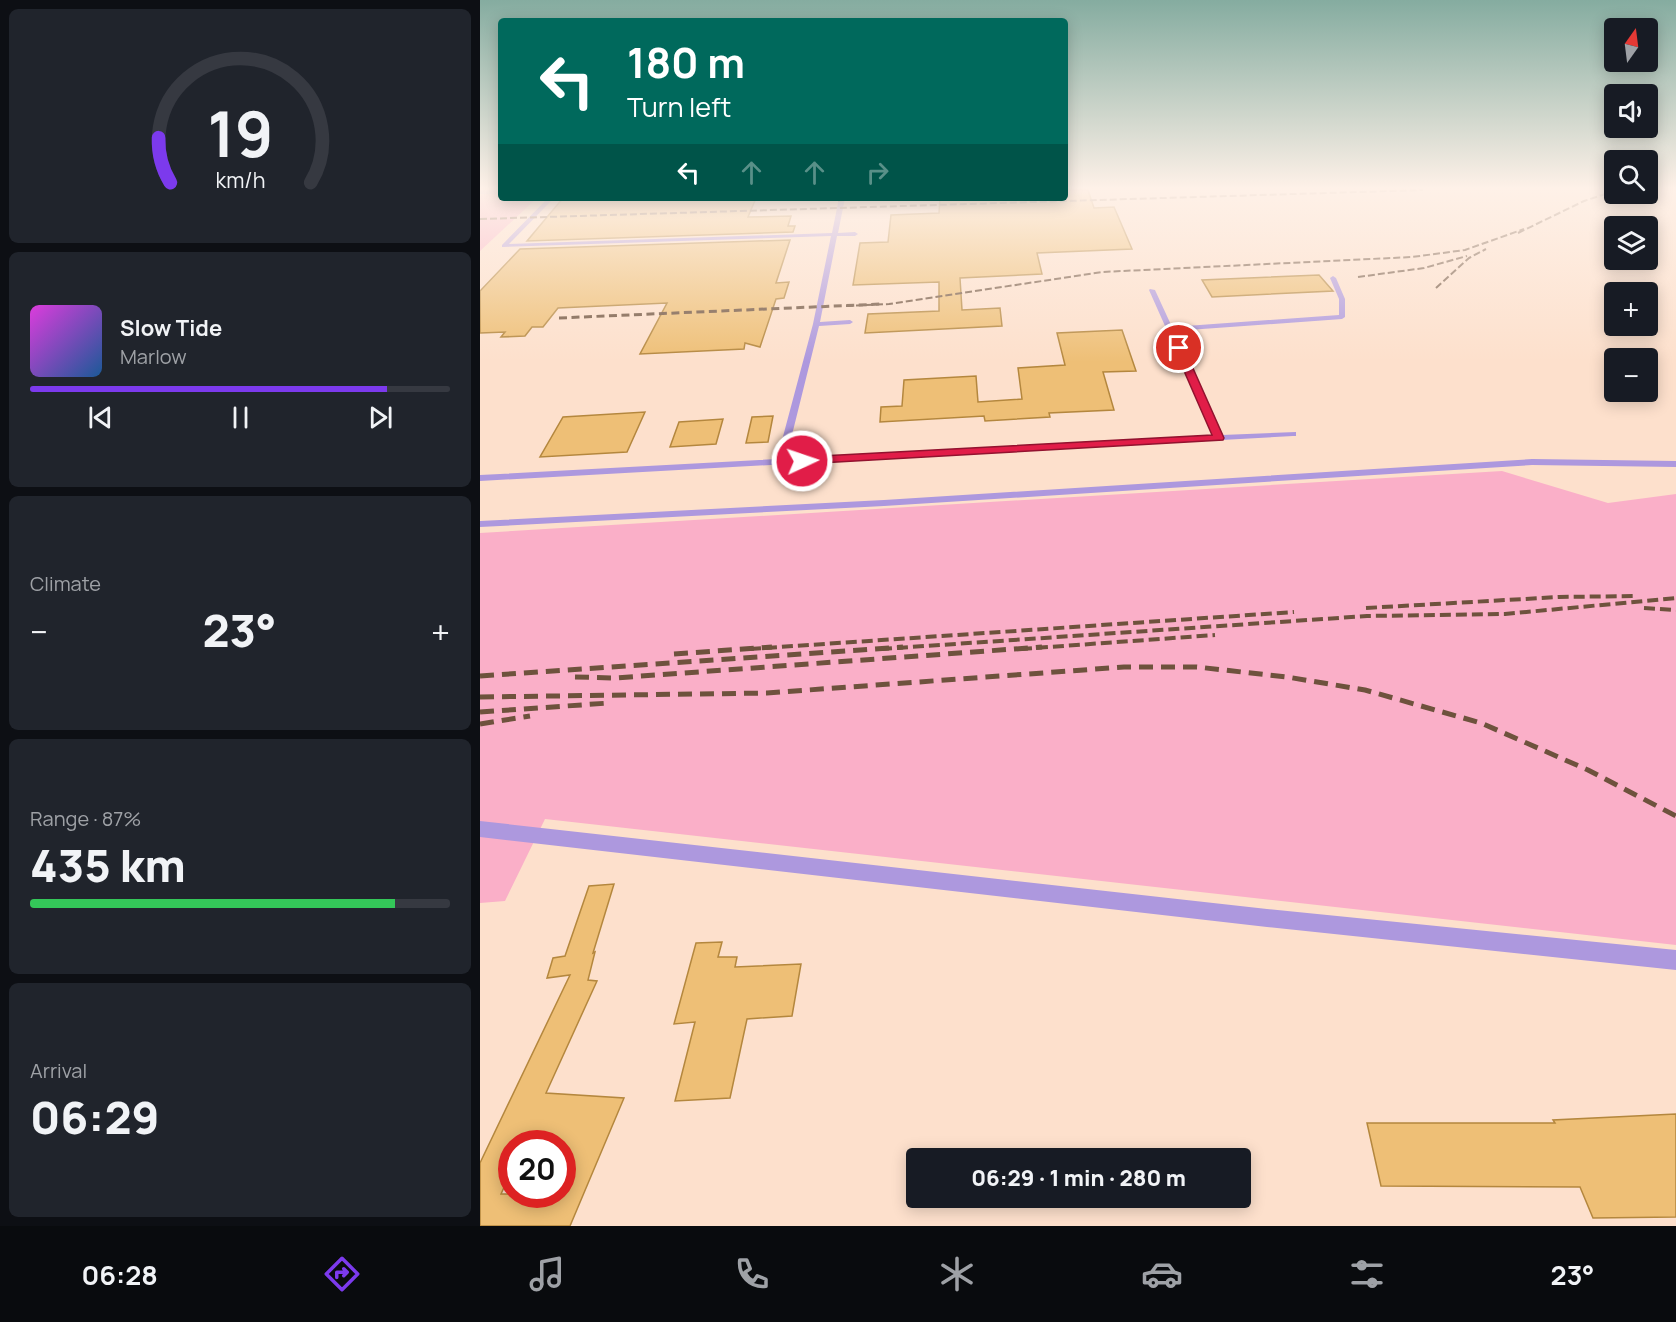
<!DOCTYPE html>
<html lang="en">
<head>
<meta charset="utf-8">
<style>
	:root { --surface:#171b24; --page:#20242c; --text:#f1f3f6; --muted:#9ea1a6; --line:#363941; --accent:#7c3aed }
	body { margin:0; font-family:Manrope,sans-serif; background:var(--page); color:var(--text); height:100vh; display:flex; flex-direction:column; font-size:22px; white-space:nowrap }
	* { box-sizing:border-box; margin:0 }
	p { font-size:20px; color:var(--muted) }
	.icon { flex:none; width:33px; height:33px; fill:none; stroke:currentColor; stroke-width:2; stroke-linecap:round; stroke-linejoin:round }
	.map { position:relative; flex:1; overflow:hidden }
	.drawer { display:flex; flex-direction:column; gap:9px; padding:9px; background:#0d0f14; width:480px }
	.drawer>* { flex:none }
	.top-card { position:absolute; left:18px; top:18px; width:570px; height:183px; border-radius:6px; box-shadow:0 3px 15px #0003; background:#00695c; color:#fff; overflow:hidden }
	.needle { width:39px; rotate:14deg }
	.buttons { position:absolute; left:1124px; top:18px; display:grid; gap:12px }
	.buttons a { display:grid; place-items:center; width:54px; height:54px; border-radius:6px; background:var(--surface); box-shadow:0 3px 15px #0003; font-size:30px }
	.speed { position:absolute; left:18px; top:1130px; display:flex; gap:12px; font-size:30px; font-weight:700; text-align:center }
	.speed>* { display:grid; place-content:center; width:78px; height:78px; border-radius:50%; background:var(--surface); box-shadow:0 3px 15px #0003; line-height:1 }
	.speed .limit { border:9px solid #d22; background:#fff; color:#111 }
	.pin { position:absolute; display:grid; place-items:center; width:51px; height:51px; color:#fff; margin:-26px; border:3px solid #fff; border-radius:50%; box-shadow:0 2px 6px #0007 }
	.me { position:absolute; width:66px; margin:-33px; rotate:87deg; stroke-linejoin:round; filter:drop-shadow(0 0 4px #0008) }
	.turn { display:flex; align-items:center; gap:21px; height:126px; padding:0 30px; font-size:27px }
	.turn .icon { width:78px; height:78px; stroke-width:2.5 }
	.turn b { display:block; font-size:42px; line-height:51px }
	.lanes { display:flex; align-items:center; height:57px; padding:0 30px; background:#0003; justify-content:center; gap:30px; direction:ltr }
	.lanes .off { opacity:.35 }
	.big { font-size:45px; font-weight:800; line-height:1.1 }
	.drawer .widget { flex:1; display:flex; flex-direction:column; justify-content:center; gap:9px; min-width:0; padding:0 21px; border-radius:9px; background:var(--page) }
	.drawer .dial { align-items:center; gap:0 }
	.dial svg { height:156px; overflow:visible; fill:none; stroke:var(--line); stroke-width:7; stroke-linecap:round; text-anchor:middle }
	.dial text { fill:var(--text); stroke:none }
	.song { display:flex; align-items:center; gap:18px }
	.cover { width:72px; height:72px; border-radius:9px; background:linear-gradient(135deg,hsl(300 70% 55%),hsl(210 70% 35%)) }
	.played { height:6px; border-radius:3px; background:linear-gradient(90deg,var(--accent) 85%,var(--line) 85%) }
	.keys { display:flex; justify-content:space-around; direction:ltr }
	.heat { display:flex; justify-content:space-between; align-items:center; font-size:33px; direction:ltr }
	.charge { height:9px; border-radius:4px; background:linear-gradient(90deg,#34c759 87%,var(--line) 0) }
	.trip { position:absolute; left:426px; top:1148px; width:345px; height:60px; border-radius:6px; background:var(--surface); box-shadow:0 3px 15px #0003; font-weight:800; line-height:60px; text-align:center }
	.dock { display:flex; height:96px; justify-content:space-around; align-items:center; background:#090b0e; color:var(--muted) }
	.dock .icon { width:42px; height:42px }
	.dock .selected { color:var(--accent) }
	.dock b { font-size:27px; color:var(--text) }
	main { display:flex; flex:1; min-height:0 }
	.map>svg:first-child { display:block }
	.green { fill:#faafc8 }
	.building { fill:#eebf76; stroke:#b4873e; stroke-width:1.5; fill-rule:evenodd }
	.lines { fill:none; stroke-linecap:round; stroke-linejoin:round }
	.lane { fill:#ad98de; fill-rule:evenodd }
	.street { fill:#ad98de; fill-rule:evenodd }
	.rail-far3 { stroke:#6e523d; stroke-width:2; stroke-dasharray:7 3; stroke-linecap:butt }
	.rail-far2 { stroke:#6e523d; stroke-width:3; stroke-dasharray:8 4.5; stroke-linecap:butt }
	.rail-far1 { stroke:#6e523d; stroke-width:4; stroke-dasharray:11 5; stroke-linecap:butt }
	.rail { stroke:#6e523d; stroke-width:5; stroke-dasharray:14 8; stroke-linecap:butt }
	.route { fill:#e11d48; stroke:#92132f; stroke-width:1.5 }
</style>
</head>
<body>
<main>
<section class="drawer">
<div class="widget dial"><svg viewBox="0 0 100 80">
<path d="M14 69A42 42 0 1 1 86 69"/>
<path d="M14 69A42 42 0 0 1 8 46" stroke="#7c3aed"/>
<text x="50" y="56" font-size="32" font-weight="700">19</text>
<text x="50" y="72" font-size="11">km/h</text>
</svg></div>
<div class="widget">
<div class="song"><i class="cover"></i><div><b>Slow Tide</b><p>Marlow</p></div></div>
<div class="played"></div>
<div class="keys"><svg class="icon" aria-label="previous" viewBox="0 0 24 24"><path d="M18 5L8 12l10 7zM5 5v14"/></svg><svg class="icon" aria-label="pause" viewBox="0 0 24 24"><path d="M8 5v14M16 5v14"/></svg><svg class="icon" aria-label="next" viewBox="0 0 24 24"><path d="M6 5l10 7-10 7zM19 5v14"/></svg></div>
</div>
<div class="widget"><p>Climate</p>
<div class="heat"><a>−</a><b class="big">23°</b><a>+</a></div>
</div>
<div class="widget"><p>Range · 87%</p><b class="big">435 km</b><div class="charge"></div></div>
<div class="widget"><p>Arrival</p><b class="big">06:29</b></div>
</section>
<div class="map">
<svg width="1196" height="1226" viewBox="0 0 1196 1226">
	<rect width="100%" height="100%" fill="#fde0cc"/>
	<!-- green -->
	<g class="green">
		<polygon points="8,190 21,190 21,198 57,198 0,251 0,196"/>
		<polygon points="1022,471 1128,503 1196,494 1196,945 65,819 25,901 0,903 0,533"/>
	</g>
	<!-- building -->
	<g class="building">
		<polygon points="585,190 608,190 614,208 634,207 652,249 557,253 562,274 480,278 482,310 520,308 522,326 385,333 388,314 459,311 459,282 373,285 380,243 408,242 411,215 459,213 460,198 585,198"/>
		<polygon points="83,198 276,198 268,217 311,216 308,226 315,226 313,232 47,241"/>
		<polygon points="310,240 296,283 309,282 304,298 296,299 280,347 265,343 264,349 160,354 187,303 78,308 63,327 52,327 45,336 21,337 25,332 0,333 0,291 40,249"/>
		<polygon points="839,275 853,291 732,297 722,280"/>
		<polygon points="642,330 656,371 623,372 634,410 569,413 570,417 505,421 504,416 400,422 401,407 422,406 424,380 496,376 498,402 542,399 538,368 585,365 577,333"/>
		<polygon points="165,412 147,452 60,457 83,417"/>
		<polygon points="293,416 288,442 266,443 272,417"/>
		<polygon points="243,419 236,444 190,447 199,422"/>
		<path d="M 134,884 L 113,953 L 115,952 L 108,980 L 117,981 L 66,1093 L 144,1098 L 90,1226 L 0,1226 L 0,1163 L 90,975 L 67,978 L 73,958 L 85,956 L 109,886 ZM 32,1143 L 82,1143 L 82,1194 L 21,1194 L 32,1170 Z"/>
		<polygon points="242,942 238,957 257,957 255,967 321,964 312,1016 267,1019 250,1098 195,1101 215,1022 194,1024 216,943"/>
		<polygon points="1196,1114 1196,1217 1113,1218 1100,1187 901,1186 887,1123 1075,1123 1073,1120"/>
	</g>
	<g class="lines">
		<!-- lane -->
		<g class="lane">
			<rect x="0" y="190" width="21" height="4"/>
			<polygon points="68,198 74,198 29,244 352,233 359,198 365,198 358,233 375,232 378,234 375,236 357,236 340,322 370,320 373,322 370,324 339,326 306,459 734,436 669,290 670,289 675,290 692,327 859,315 859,299 850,278 853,276 856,278 865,299 865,317 862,319 694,331 742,435 816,432 816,436 813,436 0,481 0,475 297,459 333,324 351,236 22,247 22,245"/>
			<polygon points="1052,459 1196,461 1196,467 1052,465 404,506 0,527 0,521 404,500"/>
		</g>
		<!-- street -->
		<polygon class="street" points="0,821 787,909 1196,950 1196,970 787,927 0,837"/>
		<!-- rail-far3 -->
		<g class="rail-far3">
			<polyline points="358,201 380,198"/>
			<polyline points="0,219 943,190"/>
			<polyline points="1038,233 1104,201 1134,191"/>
			<polyline points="878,277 944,268 987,256"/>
			<polyline points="956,288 989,258 1006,249"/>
			<polyline points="366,306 409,304 622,272 932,257 985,250 1044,229"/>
		</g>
		<!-- rail-far2 -->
		<polyline class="rail-far2" points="79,318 402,304"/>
		<!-- rail-far1 -->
		<g class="rail-far1">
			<polyline points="886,608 1079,597 1156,596"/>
			<polyline points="1164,608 1196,610"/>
			<polyline points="270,649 814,612"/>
			<polyline points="401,649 887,616 1025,614 1196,598"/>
			<polyline points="541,649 735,635"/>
		</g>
		<!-- rail -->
		<g class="rail">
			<polyline points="194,654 292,647"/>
			<polyline points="0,676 423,647"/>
			<polyline points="95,677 135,678 562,647"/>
			<polyline points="0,697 287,693 644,667 717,667 807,677 885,690 1001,723 1108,770 1196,816"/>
			<polyline points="0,712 129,703"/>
			<polyline points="0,724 50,716"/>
		</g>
	</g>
	<!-- sky -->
	<linearGradient id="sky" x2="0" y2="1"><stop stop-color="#85aca0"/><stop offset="0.52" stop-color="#fef1e8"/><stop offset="1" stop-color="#fef1e8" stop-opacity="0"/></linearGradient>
	<rect width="1196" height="362" fill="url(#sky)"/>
	<!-- route -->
	<polygon class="route" points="699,345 704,348 744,438 743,440 322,464 316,461 322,457 732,435 694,348"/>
</svg>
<div class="buttons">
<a><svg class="needle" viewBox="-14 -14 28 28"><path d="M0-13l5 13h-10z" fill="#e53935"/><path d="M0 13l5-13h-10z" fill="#9ea1a6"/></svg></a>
<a><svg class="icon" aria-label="sound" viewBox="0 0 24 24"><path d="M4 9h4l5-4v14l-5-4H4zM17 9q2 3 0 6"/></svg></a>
<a><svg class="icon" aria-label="search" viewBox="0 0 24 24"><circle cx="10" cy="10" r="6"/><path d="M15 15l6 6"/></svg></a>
<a><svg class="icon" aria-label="layers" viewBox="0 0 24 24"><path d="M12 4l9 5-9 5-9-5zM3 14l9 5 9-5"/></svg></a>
<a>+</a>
<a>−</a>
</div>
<div class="speed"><div class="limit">20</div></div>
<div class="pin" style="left:699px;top:348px;background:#d93025"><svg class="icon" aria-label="arrive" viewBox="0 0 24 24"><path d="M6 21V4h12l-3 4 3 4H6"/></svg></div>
<svg class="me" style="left:322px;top:461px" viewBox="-20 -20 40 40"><circle r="17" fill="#e11d48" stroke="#fff" stroke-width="3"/><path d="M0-11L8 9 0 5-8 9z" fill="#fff"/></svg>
<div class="trip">06:29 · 1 min · 280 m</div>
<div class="top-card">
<div class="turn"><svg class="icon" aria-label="left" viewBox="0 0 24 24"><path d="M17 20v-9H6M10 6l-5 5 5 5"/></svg><div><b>180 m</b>Turn left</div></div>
<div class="lanes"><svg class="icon" aria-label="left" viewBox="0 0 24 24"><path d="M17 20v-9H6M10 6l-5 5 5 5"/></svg><svg class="icon off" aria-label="ahead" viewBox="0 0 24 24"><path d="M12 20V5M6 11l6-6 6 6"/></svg><svg class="icon off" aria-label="ahead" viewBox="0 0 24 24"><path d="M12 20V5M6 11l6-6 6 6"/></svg><svg class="icon off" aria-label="right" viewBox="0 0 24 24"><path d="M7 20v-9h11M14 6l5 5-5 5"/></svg></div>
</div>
</div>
</main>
<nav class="dock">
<b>06:28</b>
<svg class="icon selected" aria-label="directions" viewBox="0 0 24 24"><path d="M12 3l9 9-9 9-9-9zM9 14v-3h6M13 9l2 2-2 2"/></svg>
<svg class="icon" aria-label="music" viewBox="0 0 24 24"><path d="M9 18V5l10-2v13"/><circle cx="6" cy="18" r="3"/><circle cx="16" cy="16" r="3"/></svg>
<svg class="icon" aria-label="phone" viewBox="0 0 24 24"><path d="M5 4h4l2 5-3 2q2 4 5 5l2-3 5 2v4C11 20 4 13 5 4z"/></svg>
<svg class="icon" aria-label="climate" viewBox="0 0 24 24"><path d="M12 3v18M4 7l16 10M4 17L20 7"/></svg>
<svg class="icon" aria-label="car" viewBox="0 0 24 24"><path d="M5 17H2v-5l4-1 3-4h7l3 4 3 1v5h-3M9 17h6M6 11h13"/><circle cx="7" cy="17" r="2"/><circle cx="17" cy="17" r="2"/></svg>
<svg class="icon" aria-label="filters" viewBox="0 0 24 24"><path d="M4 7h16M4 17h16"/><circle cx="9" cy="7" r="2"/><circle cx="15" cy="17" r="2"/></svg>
<b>23°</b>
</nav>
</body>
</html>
